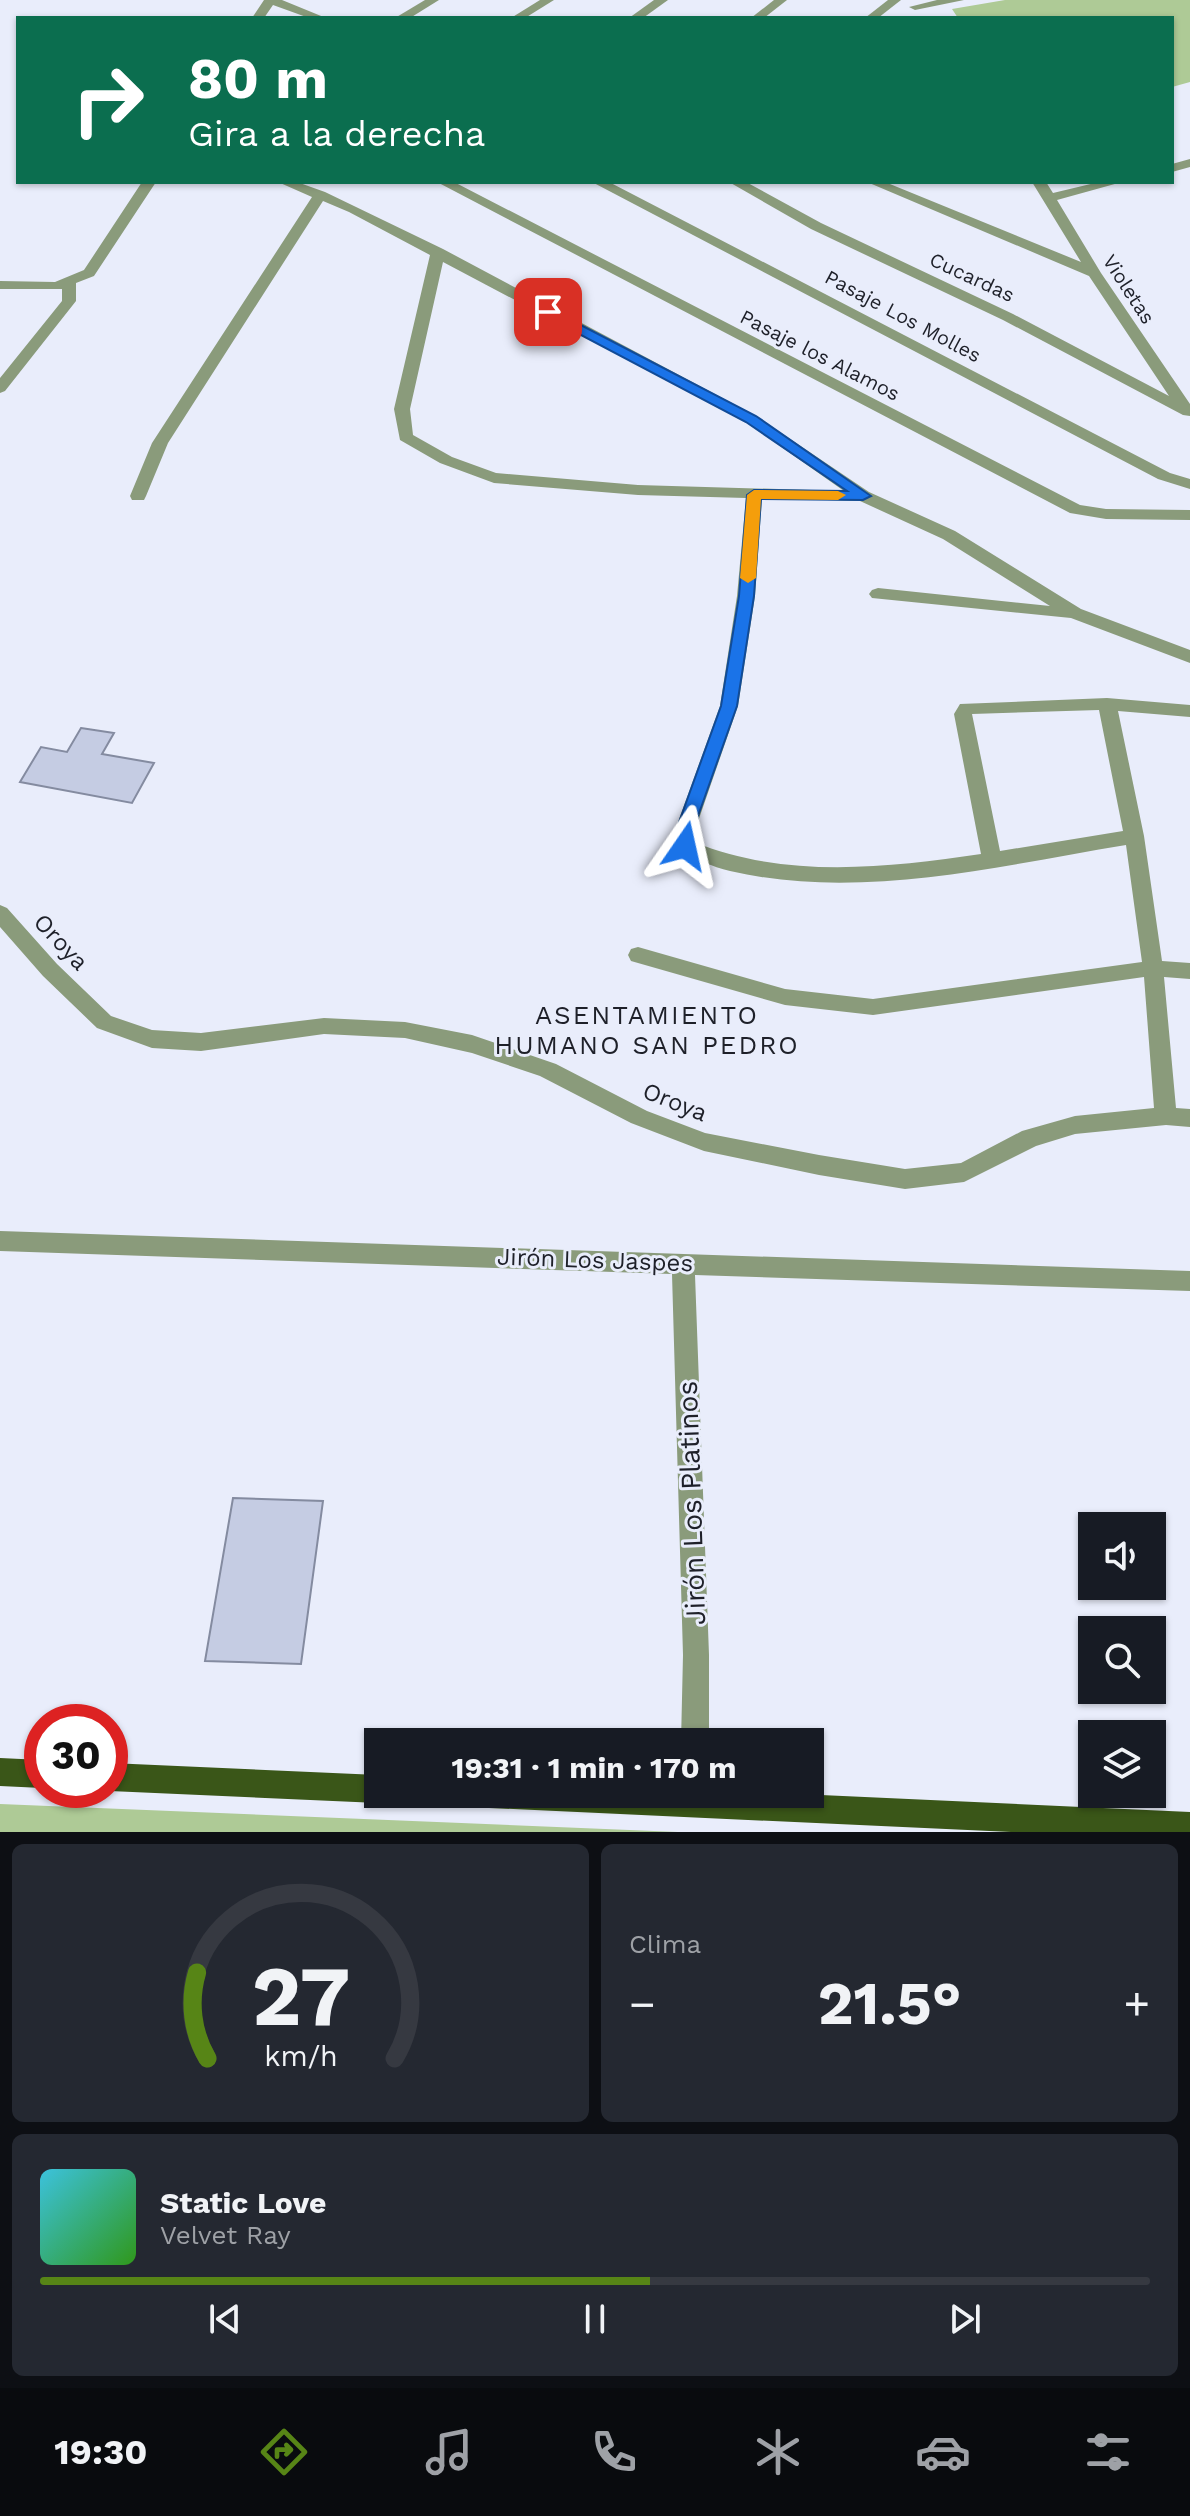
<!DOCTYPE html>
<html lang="es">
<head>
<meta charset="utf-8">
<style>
	:root { --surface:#171b24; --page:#242831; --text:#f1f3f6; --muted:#9ea1a6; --line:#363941; --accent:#578516 }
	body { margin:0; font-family:"Work Sans",sans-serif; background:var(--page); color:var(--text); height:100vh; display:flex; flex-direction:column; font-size:30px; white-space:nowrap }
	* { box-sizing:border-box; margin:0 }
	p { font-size:26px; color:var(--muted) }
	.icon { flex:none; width:44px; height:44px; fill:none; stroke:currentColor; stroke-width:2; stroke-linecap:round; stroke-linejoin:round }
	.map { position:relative; height:1832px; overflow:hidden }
	.drawer { display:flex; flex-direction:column; gap:12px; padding:12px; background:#0d0f14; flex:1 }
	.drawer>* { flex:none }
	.hud { position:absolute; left:16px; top:16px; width:1158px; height:168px; border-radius:0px; box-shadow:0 2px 6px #0004; background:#0b6e4f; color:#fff; overflow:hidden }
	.tools { position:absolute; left:1078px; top:1512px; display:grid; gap:16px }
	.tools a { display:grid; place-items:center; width:88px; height:88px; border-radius:0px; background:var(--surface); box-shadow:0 2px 6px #0004; font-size:40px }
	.speed { position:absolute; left:24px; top:1704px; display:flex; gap:16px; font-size:40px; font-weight:700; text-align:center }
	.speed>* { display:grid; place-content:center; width:104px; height:104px; border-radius:50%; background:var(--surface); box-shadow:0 2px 6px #0004; line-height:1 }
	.speed .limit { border:12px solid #d22; background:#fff; color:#111 }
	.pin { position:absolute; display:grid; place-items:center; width:68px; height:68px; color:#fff; margin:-34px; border-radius:16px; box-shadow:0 4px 12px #0006 }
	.me { position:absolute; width:88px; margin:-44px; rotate:11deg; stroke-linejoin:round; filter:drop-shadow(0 0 6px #0008) }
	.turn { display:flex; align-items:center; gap:28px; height:168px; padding:0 40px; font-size:36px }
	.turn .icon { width:104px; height:104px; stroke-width:2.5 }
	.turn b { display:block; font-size:56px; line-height:68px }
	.big { font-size:60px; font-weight:700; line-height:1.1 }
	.drawer .widget { flex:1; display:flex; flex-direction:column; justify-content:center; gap:12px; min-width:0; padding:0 28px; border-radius:12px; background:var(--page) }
	.drawer .dial { align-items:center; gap:0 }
	.dial svg { height:208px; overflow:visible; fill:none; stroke:var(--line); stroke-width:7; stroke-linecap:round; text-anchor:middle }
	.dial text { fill:var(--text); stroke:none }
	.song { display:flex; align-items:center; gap:24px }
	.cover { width:96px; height:96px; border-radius:12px; background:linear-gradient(135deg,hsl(190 70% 55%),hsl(110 70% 35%)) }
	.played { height:8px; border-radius:4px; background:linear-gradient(90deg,var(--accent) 55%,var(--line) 55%) }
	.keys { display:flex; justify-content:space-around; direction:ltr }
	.heat { display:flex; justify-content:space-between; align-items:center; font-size:44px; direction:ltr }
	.drawer .tiles { flex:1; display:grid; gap:12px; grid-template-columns:1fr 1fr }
	.widget:last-child { grid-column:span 2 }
	.trip { position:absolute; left:364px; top:1728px; width:460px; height:80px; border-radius:0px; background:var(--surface); box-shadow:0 2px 6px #0004; font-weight:700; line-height:80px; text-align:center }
	.tabs { display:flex; height:128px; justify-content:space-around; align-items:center; background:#090b0e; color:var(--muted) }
	.tabs .icon { width:56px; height:56px }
	.tabs .selected { color:var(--accent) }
	.tabs b { font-size:36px; color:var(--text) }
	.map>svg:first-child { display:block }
	.green { fill:#aeca96 }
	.building { fill:#c5cce3; stroke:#848ba0; stroke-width:2 }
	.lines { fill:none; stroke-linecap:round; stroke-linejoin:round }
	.minor { fill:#8a9b7b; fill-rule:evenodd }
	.major { fill:#3a5618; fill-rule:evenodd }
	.route { fill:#1a73e8; stroke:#114b97; stroke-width:2 }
	.slow { fill:#f59e0b }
	.labels { text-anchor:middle; stroke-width:6; stroke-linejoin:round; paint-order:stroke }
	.far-street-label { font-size:20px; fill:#1e2029; stroke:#e9edfb }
	.street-label { font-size:24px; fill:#1e2029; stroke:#e9edfb }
	.neighbourhood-label { font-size:26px; letter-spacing:2px; fill:#1e2029; stroke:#e9edfb }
	.near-street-label { font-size:28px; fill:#1e2029; stroke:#e9edfb }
</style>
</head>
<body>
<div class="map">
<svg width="1190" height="1832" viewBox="0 0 1190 1832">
	<rect width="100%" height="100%" fill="#e9edfb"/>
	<!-- green -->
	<g class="green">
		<polygon points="1005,0 1190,0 1190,82 1172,87 1172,18 958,18 952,9"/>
		<polygon points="0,1804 678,1832 684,1832 0,1832"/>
	</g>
	<!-- building -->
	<g class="building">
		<polygon points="81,728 114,733 102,754 154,763 132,803 20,782 41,747 67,752"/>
		<polygon points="233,1498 323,1501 301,1664 205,1661"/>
	</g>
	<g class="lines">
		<!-- minor -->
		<g class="minor">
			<polygon points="264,0 282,0 326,18 309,18 273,5 264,18 252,18"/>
			<polygon points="425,0 439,0 410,18 395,18"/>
			<polygon points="540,0 554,0 525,18 511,18"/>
			<polygon points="654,0 668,0 643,18 629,18"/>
			<polygon points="774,0 787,0 764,18 751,18"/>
			<polygon points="888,0 901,0 878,18 865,18"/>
			<polygon points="937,0 964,0 915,10 909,7"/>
			<polygon points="1190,159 1190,167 1172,172 1172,164"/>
			<polygon points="142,182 156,182 94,276 76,283 76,301 5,391 0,393 0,378 62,301 62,289 0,289 0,281 55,282 84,270"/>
			<path d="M 278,182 L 297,182 L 325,192 L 443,249 L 756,416 L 869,492 L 955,531 L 1081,609 L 1190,650 L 1190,663 L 1071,618 L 872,598 L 869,594 L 872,590 L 878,588 L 1050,606 L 943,539 L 860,501 L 762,498 L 755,596 L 738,706 L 693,836 L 694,842 C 785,879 886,868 981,854 L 954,714 L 960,704 L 1107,698 L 1190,705 L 1190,717 L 1118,711 L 1144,836 L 1162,961 L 1190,963 L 1190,979 L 1164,977 L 1176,1108 L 1190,1109 L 1190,1127 L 1166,1125 L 1075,1134 L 1036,1146 L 964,1182 L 905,1189 L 819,1175 L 704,1151 L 631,1123 L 540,1076 L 472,1053 L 405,1038 L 324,1034 L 201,1051 L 152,1048 L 97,1028 L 43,976 L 0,927 L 0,905 L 7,908 L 57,964 L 111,1016 L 152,1030 L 201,1033 L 324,1018 L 405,1022 L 472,1035 L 556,1064 L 647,1111 L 705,1133 L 819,1155 L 905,1169 L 961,1163 L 1022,1131 L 1075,1116 L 1154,1108 L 1144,977 L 873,1015 L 785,1005 L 631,961 L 628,955 L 631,949 L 638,947 L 785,989 L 873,999 L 1142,962 L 1126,845 C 998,866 859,901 730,871 C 712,867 695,858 678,851 L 673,836 L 720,706 L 737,596 L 746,498 L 638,495 L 494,483 L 440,463 L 400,440 L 394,409 L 430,255 L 349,212 L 323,201 L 168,443 L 146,496 L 144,500 L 132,500 L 130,496 L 152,443 L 312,197 ZM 443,262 L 746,422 L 844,491 L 638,485 L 496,473 L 452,457 L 413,435 L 410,409 ZM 1099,710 L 1123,831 L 1000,851 L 972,714 Z"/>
			<polygon points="437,182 454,182 1080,505 1106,509 1190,510 1190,520 1106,519 1070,513"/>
			<polygon points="592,182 609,182 1170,473 1190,479 1190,489 1158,479"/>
			<polygon points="729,182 746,182 821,223 1013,314 1169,396 1089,276 867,182 885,182 1081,262 1032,182 1046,182 1053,193 1099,182 1122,182 1057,200 1101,273 1190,404 1190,416 1183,415 1003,320 811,229"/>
			<polygon points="0,1231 1190,1271 1190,1291 695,1275 709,1655 709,1742 681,1742 683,1655 672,1274 0,1251"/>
		</g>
		<!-- major -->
		<g class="major">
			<polygon points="0,1758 42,1760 42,1788 0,1786"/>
			<polygon points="110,1763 378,1775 378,1794 390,1794 388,1799 378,1803 110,1791"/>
			<polygon points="475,1794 799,1794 1190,1812 1190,1832 1011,1832 489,1808 479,1804"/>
		</g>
	</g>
	<!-- route -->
	<polygon class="route" points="548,308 756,416 871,496 863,500 761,499 754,596 737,706 691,836 693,846 685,853 678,851 674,836 721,706 739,596 747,495 754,490 847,491 746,422 543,315 541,312"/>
	<!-- slow -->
	<polygon class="slow" points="754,490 838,491 846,495 838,500 761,499 756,578 748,583 740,578 747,495"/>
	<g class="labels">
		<!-- far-street labels -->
		<g class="far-street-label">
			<text transform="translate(972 277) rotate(25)" y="7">Cucardas</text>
			<text transform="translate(1129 289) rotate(57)" y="7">Violetas</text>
			<text transform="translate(903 316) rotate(28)" y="7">Pasaje Los Molles</text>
			<text transform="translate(820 355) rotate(27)" y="7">Pasaje los Alamos</text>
		</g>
		<!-- street labels -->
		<g class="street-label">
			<text transform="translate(61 942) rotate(47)" y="8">Oroya</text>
			<text transform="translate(675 1102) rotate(22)" y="8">Oroya</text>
			<text transform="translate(595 1260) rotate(2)" y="8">Jirón Los Jaspes</text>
		</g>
		<!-- neighbourhood labels -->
		<g class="neighbourhood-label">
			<text x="647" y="1024">ASENTAMIENTO<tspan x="647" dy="30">HUMANO SAN PEDRO</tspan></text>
		</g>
		<!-- near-street labels -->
		<g class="near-street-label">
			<text transform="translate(691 1503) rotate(-92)" y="10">Jirón Los Platinos</text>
		</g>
	</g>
</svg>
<div class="tools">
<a><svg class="icon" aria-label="sound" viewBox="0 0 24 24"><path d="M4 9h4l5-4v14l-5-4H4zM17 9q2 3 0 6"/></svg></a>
<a><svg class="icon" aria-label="search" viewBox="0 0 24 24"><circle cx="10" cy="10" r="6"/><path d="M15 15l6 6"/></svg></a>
<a><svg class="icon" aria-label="layers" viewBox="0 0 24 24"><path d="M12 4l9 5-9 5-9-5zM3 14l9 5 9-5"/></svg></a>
</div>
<div class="speed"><div class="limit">30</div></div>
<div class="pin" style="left:548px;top:312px;background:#d93025"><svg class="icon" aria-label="arrive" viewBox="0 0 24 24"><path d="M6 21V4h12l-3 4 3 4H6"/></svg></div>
<svg class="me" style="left:685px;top:846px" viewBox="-20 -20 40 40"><path d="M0-17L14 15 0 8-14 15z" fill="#1a73e8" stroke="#fff" stroke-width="4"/></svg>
<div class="trip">19:31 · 1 min · 170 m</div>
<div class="hud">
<div class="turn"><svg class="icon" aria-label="right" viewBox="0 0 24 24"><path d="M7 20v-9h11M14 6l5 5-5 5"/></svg><div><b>80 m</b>Gira a la derecha</div></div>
</div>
</div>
<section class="drawer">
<div class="tiles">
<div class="widget dial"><svg viewBox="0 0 100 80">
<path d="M14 69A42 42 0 1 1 86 69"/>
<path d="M14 69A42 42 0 0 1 10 36" stroke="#578516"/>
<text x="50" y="56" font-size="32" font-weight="700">27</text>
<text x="50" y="72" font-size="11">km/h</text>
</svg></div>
<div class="widget"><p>Clima</p>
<div class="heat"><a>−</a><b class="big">21.5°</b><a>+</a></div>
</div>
<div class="widget">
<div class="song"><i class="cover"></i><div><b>Static Love</b><p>Velvet Ray</p></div></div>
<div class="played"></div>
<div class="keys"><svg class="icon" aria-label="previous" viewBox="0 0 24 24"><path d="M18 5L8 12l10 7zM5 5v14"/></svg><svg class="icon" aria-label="pause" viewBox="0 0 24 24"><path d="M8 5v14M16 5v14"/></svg><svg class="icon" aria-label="next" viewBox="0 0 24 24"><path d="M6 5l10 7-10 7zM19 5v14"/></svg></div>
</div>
</div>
</section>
<nav class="tabs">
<b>19:30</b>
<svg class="icon selected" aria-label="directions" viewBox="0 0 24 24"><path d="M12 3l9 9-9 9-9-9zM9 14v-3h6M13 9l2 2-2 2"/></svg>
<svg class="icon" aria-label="music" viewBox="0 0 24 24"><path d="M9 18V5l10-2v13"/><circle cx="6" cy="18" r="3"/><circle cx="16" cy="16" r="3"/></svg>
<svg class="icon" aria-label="phone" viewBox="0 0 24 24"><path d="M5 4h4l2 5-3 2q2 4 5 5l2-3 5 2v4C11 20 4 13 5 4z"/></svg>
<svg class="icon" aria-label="climate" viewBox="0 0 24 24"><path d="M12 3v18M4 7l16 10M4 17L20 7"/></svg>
<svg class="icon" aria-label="car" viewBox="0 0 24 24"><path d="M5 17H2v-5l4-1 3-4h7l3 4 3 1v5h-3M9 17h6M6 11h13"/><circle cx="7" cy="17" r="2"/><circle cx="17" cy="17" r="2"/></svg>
<svg class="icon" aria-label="filters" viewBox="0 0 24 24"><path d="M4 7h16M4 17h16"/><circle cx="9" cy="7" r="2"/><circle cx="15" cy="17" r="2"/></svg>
</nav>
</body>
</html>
